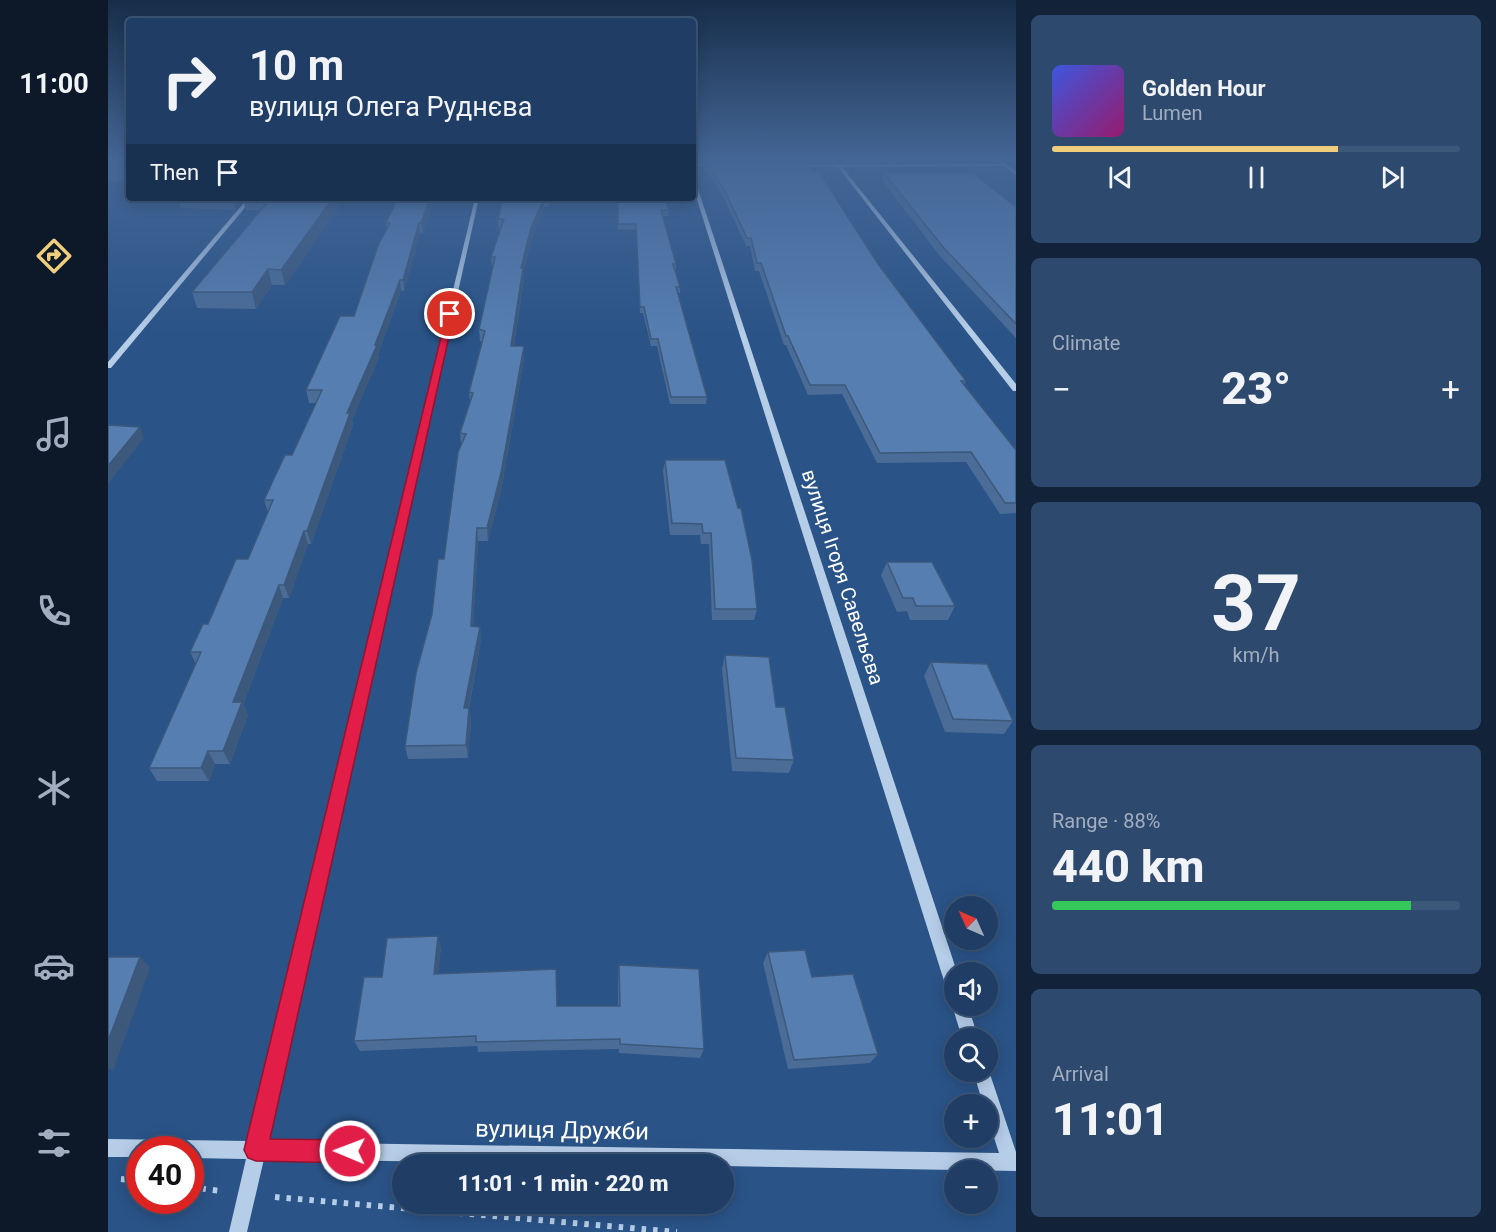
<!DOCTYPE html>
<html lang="en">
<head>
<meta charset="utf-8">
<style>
	:root { --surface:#203e65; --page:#2d496e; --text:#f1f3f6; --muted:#a2aebf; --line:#3d5779; --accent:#eece7d }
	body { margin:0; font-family:Roboto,sans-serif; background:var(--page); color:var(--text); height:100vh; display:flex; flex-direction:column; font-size:22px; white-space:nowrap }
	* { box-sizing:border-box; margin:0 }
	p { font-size:20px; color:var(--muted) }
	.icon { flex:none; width:33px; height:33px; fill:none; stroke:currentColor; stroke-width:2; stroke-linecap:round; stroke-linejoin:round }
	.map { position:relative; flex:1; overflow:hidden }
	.panel { display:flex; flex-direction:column; gap:15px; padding:15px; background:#122238; width:480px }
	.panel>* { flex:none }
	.top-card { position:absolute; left:18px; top:18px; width:570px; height:183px; border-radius:6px; box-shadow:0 3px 15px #0003,0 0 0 2px var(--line); background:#203e65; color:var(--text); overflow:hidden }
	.needle { width:39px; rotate:315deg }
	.fabs { position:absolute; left:836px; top:896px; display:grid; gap:12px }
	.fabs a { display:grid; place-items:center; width:54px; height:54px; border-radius:50%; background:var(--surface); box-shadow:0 3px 15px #0003,0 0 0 2px var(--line); font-size:30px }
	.speed { position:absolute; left:18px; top:1136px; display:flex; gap:12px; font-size:30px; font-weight:700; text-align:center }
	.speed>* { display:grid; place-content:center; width:78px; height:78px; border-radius:50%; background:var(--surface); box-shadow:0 3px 15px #0003,0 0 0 2px var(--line); line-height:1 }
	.speed .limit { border:9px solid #d22; background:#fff; color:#111 }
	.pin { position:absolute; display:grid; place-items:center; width:51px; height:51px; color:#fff; margin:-26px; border:3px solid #fff; border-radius:50%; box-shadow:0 2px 6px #0007 }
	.me { position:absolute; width:66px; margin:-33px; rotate:271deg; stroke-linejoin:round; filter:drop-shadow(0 0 4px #0008) }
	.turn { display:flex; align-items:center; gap:21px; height:126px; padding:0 24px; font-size:27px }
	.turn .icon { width:78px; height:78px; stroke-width:2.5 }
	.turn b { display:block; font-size:42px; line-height:51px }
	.then { display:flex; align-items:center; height:57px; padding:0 24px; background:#0003; gap:12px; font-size:22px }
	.big { font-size:45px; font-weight:800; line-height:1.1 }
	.panel .widget { flex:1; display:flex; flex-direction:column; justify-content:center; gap:9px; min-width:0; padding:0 21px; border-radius:9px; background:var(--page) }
	.panel .dial { align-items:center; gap:0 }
	.dial b { font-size:78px; line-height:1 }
	.song { display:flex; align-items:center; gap:18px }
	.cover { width:72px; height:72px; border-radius:9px; background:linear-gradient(135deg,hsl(230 70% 55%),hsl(320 70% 35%)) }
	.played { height:6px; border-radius:3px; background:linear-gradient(90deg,var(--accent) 70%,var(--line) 70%) }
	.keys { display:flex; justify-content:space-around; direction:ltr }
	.heat { display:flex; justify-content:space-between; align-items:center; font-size:33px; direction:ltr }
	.charge { height:9px; border-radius:4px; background:linear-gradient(90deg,#34c759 88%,var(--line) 0) }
	.trip { position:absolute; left:284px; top:1154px; width:342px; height:60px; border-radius:30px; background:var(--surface); box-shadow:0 3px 15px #0003,0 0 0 2px var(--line); font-weight:800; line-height:60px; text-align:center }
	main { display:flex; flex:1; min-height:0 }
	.dock { display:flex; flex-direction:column; width:108px; justify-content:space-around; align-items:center; background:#0d1928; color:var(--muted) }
	.dock .icon { width:42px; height:42px }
	.dock .on { color:var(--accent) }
	.dock b { font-size:27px; color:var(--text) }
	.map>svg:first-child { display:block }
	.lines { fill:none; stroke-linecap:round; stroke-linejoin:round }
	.path { stroke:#b6cde8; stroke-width:6; stroke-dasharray:4.5 7; stroke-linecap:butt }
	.minor { fill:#b6cde8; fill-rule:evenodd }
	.wall { fill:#4a6c97 }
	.shaded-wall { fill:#3c587b }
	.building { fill:#567eb0; stroke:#3c587b; stroke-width:1.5 }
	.route { fill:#e11d48; stroke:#92132f; stroke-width:1.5 }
	.labels { text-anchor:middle; stroke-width:4.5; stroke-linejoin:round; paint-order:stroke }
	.street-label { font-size:20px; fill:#fff; stroke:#2a5387 }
	.near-street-label { font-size:24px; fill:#fff; stroke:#2a5387 }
</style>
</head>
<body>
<main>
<nav class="dock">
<b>11:00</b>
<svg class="icon on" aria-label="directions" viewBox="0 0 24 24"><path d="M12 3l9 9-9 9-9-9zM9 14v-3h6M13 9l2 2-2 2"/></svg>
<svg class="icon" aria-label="music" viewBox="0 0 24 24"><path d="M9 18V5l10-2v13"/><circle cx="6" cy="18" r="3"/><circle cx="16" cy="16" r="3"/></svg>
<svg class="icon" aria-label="phone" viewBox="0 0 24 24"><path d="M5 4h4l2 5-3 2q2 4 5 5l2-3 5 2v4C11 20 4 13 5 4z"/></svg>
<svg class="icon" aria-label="climate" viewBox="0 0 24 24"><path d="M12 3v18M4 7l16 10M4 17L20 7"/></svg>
<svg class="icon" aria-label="car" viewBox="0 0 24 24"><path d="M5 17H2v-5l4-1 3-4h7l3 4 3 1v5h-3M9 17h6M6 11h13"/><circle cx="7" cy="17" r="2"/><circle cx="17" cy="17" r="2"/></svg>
<svg class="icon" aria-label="filters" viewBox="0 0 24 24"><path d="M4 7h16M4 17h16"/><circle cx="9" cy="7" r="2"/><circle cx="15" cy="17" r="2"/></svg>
</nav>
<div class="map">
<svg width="908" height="1232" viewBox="0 0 908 1232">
	<rect width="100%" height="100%" fill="#2a5387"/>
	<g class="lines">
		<!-- path -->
		<g class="path">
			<polyline points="13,1179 32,1181"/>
			<polyline points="82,1187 112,1191"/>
			<polyline points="167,1197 569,1232"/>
		</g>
		<!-- minor -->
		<g class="minor">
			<polygon points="890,160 894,160 908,172 908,175 896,166 734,167 908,384 908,391 905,391 730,167 685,166 687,165 893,164"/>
			<polygon points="585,164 612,164 614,165 585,166"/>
			<polygon points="585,179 587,180 849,972 846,972 846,995 841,992 838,987 585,187"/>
			<polygon points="140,198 145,198 3,368 0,368 0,362"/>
			<polygon points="367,198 371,198 160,1142 891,1153 879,1116 879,1104 875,1104 865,1071 879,1071 879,1065 908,1152 908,1171 615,1166 615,1164 464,1164 156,1159 139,1232 121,1232 138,1159 82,1158 82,1149 32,1149 32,1157 0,1157 0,1139 142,1141"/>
			<polygon points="846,1001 846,1005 860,1005 870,1038 854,1038 844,1005"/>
		</g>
	</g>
	<!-- wall -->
	<g class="wall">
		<polygon points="0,160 21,160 21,182 0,181"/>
		<polygon points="592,160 692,160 692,161 858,381 856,385 908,450 908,513 892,514 858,462 769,463 734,394 700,395 678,345 676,345 651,271 647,271 642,246 638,246 616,198 597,168 598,162 593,162"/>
		<polygon points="776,173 908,207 908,338 832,256 774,180"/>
		<polygon points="69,198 237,198 177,285 164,285 148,309 89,308 84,292 153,210 138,210 135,200 127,210 73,208"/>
		<polygon points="290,198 327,198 315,233 312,233 296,291 293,291 270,354 271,357 244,420 245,425 203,544 200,544 181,598 175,598 135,705 140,715 122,764 107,764 101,781 49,781 41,768 88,664 82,652 140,559 160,512 156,500 184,455 208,403 201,403 198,390 246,316 279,229 278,223"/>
		<polygon points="395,198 442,198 441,207 436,207 424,239 415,272 416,279 406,346 416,358 394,486 380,541 370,541 365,627 372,627 373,640 361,708 363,721 360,758 300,759 297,746 324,614 336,559 353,444 352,433 362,402 361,392 374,342 372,341 371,329 385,268 384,268 383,257 392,229 391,229 390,219"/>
		<polygon points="509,198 561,210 560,216 555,216 568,264 568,270 567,270 572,287 572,293 570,293 599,397 598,404 562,404 549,346 543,346 535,313 532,313 528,230 510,229"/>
		<polygon points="557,460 649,609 646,620 604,620 601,544 593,544 592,535 562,535 555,471"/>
		<polygon points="779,562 847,606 840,620 802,620 799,611 789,612 773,575"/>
		<polygon points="617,655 668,707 686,760 681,773 624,771 614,669"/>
		<polygon points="823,662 905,721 896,734 837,732 816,676"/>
		<polygon points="333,947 330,973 449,1006 510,1006 510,976 511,965 596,1049 592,1058 511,1053 511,1049 370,1052 369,1046 252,1051 246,1041 274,977"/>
		<polygon points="660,952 770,1054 762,1063 680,1069 655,963"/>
	</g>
	<!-- shaded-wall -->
	<g class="shaded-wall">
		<polygon points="124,198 135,198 135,200 127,210"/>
		<polygon points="225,198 237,198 177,285 173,270"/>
		<polygon points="322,198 327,198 315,233 313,223"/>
		<polygon points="436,198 436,207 424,239 415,272 416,279 404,358 403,346 413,268 423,228"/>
		<polygon points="311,223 312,233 296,291 295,280"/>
		<polygon points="160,269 164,285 148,309 144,292"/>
		<polygon points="292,280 293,291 270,354 271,357 244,420 245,425 203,544 199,531 239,413 267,345"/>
		<polygon points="416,346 416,358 394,486 380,541 379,528"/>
		<polygon points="32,427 36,438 0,484 0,466"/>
		<polygon points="369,528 370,541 364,640 363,626"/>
		<polygon points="196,531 200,544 181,598 176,585"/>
		<polygon points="171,585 175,598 135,705 140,715 122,764 115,751 125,702"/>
		<polygon points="372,627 373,640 358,721 356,708"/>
		<polygon points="361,708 363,721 360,758 358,745"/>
		<polygon points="100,751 107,764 101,781 93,768"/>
		<polygon points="330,936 333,947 329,984 326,974"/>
		<polygon points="32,957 42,968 5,1071 0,1068 0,1041"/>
	</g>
	<!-- building -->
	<g class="building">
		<rect x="0" y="160" width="21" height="8"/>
		<polygon points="598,161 697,161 705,172 711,172 770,264 858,381 853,381 908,450 908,503 897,503 863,452 772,453 737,385 702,385 680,336 678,336 653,263 649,263 643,238 639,238 617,191"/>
		<polygon points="776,173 865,173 908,207 908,324 835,247"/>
		<polygon points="163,198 225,198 173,270 160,269 144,292 84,292"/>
		<polygon points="290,198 322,198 313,223 311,223 295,280 292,280 267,345 269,345 239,413 242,413 199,531 196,531 176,585 171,585 125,702 134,702 115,751 100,751 93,768 41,768 93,652 82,652 95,624 100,624 128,559 140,559 165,500 156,500 177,455 184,455 214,390 198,390 232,316 246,316 271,243 282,223 278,223"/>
		<polygon points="395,198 436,198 423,228 413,268 415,268 403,346 416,346 393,473 379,528 369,528 363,626 372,627 356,708 361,708 358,745 297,746 308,673 324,614 330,559 336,559 350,452 358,434 352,433 365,393 361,392 377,331 371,329 387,257 383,257 396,219 390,219"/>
		<polygon points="510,198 557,198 561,210 553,210 568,264 565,264 572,287 568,287 599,397 563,397 550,339 543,339 536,307 532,307 528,224 510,224"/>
		<polygon points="0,425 32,427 0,466"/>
		<polygon points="557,460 617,460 630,508 633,508 644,560 649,609 607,609 603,533 595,533 594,524 564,523"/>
		<polygon points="779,562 824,562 847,606 808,606 805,598 795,598"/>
		<polygon points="617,655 661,657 668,707 677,707 686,760 628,758"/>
		<polygon points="823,662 879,664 905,721 845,719"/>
		<polygon points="330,936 326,974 448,969 449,1006 512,1006 511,965 591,969 596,1049 512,1044 512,1039 368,1042 368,1036 246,1041 256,977 274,977 279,938"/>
		<polygon points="697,950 704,977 745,974 770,1054 686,1060 660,952"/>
		<polygon points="0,957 32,957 0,1041"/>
	</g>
	<!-- sky -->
	<linearGradient id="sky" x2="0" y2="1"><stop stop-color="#172e4a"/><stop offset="0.48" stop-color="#446696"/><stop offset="1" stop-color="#446696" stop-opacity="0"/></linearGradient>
	<rect width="908" height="333" fill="url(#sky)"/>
	<!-- route -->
	<polygon class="route" points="339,312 346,314 162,1139 242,1140 250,1143 254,1151 250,1159 242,1163 148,1161 140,1158 136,1150"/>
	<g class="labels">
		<!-- street labels -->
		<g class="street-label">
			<text transform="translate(735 577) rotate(72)" y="7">вулиця Ігоря Савельєва</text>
		</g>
		<!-- near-street labels -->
		<g class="near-street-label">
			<text transform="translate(454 1130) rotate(1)" y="8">вулиця Дружби</text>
		</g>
	</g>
</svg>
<div class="fabs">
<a><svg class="needle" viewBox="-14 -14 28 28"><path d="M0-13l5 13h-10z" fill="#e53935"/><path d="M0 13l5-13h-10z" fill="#a2aebf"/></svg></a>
<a><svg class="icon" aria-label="sound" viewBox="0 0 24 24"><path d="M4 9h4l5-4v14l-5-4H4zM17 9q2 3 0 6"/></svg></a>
<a><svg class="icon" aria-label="search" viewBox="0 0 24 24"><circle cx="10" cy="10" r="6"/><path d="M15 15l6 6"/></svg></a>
<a>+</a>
<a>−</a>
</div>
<div class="speed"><div class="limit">40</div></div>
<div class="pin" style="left:342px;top:314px;background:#d93025"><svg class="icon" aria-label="arrive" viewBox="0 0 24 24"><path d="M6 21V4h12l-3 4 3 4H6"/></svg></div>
<svg class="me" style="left:242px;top:1151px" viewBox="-20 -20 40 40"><circle r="17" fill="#e11d48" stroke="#fff" stroke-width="3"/><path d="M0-11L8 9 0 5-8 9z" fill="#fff"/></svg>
<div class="trip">11:01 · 1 min · 220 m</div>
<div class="top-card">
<div class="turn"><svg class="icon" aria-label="right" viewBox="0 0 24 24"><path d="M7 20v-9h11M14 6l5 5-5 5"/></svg><div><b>10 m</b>вулиця Олега Руднєва</div></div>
<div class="then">Then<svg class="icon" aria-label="arrive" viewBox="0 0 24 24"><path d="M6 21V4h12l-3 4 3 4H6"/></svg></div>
</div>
</div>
<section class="panel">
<div class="widget">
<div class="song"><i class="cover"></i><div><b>Golden Hour</b><p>Lumen</p></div></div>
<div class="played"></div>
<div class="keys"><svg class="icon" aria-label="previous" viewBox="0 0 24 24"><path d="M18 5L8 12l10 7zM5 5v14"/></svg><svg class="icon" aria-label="pause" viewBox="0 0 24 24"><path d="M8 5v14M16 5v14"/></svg><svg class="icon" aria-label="next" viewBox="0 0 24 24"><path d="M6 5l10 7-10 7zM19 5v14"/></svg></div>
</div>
<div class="widget"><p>Climate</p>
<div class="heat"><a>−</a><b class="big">23°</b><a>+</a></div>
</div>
<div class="widget dial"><b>37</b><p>km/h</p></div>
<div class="widget"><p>Range · 88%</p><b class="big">440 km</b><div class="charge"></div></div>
<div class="widget"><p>Arrival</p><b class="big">11:01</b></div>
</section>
</main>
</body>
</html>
